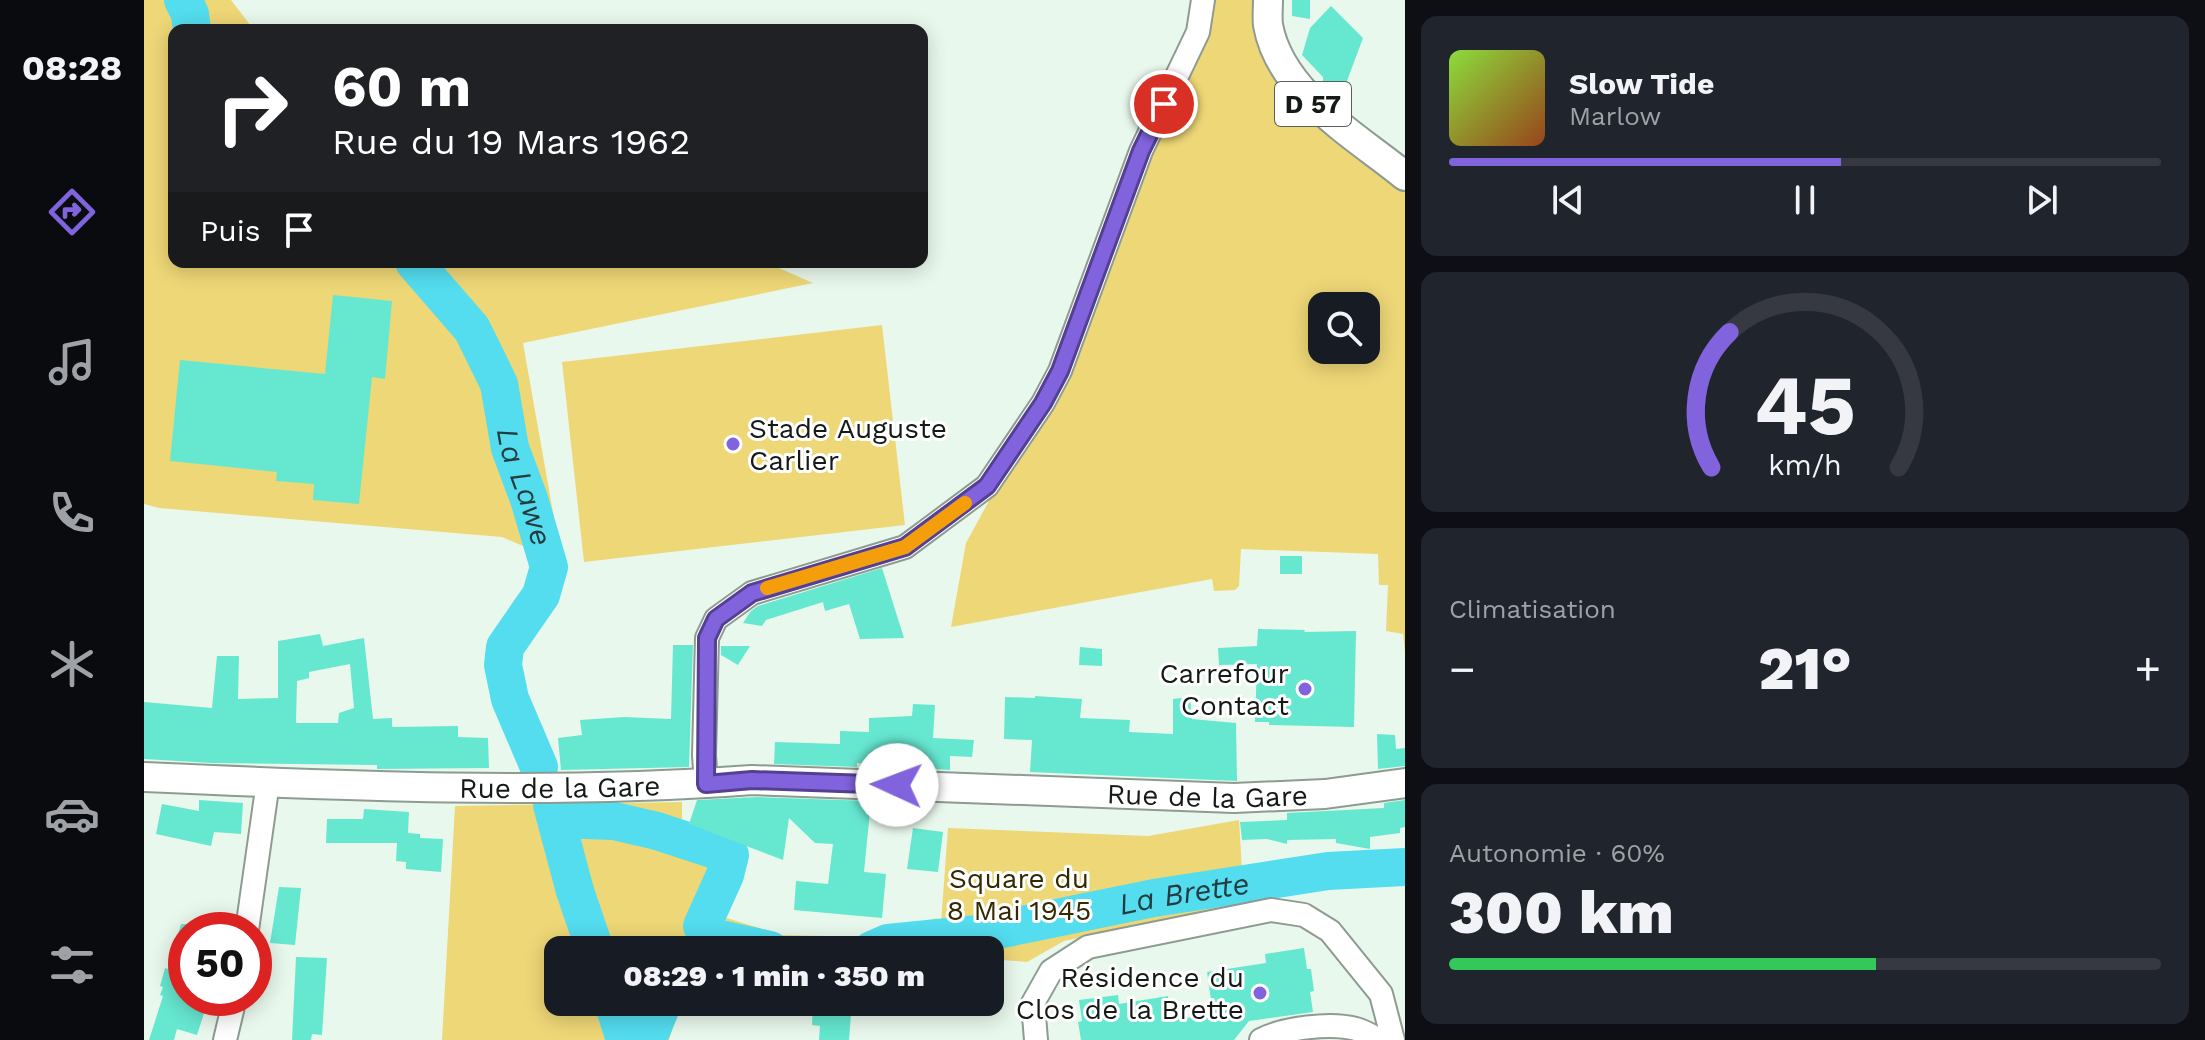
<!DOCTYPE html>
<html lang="fr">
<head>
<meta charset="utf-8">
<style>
	:root { --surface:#171b24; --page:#20242c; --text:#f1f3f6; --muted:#9ea1a6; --line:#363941; --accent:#8163de }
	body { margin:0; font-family:"Work Sans",sans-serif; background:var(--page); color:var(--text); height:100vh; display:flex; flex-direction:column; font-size:30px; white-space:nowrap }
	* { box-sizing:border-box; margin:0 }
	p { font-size:26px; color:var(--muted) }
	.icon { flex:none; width:44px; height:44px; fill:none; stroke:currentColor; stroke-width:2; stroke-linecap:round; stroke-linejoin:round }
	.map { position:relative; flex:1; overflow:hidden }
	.side { display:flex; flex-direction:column; gap:16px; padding:16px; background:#0d0f14; width:800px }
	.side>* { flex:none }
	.guide { position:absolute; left:24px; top:24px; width:760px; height:244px; border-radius:16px; box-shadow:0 4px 20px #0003; background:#202124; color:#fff; overflow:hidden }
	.controls { position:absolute; left:1164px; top:292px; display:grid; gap:16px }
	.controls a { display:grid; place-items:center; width:72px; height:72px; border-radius:16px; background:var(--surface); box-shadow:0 4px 20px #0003; font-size:40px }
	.speed { position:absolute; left:24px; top:912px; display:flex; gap:16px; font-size:40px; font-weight:700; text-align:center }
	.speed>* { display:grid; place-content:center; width:104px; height:104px; border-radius:50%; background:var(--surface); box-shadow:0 4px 20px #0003; line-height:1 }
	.speed .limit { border:12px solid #d22; background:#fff; color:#111 }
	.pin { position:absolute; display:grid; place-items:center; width:68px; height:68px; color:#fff; margin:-34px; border:4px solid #fff; border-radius:50%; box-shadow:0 2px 8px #0007 }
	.me { position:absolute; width:88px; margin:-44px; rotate:272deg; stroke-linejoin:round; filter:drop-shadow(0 0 6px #0008) }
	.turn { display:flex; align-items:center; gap:28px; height:168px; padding:0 32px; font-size:36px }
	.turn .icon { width:104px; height:104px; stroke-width:2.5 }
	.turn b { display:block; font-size:56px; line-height:68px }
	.then { display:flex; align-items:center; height:76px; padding:0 32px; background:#0003; gap:16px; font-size:30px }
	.big { font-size:60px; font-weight:800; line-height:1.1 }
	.side .card { flex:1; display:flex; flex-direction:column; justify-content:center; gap:12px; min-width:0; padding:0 28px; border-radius:16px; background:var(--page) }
	.side .dial { align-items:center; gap:0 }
	.dial svg { height:208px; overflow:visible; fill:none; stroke:var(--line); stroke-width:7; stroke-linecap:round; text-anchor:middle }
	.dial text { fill:var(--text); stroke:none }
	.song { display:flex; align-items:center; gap:24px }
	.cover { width:96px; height:96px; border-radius:12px; background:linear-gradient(135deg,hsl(90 70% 55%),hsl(20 70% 35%)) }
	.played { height:8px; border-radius:4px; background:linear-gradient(90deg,var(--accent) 55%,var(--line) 55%) }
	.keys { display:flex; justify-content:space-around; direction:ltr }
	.heat { display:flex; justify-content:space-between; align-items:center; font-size:44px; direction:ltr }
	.charge { height:12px; border-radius:6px; background:linear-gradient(90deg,#34c759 60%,var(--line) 0) }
	.trip { position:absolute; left:400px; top:936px; width:460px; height:80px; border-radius:16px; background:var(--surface); box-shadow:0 4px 20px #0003; font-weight:800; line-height:80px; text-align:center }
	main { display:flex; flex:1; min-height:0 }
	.tab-bar { display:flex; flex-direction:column; width:144px; justify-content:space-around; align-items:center; background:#090b0e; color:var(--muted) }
	.tab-bar .icon { width:56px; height:56px }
	.tab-bar .active { color:var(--accent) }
	.tab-bar b { font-size:36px; color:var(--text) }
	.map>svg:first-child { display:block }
	.green { fill:#eed777; fill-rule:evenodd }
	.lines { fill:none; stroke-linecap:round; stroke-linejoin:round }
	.river { stroke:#53ddef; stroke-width:38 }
	.building { fill:#66e7d0; fill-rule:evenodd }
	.minor-casing { stroke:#8d9b90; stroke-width:26 }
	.major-casing { stroke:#8d9b90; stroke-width:32 }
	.minor { stroke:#fff; stroke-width:22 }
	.major { stroke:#fff; stroke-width:28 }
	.route-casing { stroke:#544090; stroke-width:20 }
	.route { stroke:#8163de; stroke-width:14 }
	.slow { stroke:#f59e0b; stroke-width:14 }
	.poi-dot { fill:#8163de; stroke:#fff; stroke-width:3 }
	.labels { text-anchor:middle; stroke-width:6; stroke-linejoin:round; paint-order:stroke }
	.shield { fill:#fff; stroke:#5b5f5c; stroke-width:2 }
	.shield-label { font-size:26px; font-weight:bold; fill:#151a16 }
	.poi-label { font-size:28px; fill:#151a16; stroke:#fff; text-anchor:end }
	.street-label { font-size:28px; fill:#151a16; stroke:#fff }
	.park-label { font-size:28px; fill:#342a00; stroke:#fff }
	.water-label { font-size:30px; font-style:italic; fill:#243c3f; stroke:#fff }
</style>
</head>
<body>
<main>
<nav class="tab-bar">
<b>08:28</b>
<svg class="icon active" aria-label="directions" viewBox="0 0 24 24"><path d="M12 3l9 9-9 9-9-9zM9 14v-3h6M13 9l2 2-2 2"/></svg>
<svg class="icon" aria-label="music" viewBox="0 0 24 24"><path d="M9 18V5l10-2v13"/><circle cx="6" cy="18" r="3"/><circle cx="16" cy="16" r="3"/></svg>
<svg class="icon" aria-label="phone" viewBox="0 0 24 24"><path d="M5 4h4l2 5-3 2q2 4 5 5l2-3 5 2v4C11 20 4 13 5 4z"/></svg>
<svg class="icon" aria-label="climate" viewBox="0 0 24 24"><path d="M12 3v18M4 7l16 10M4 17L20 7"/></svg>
<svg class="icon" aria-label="car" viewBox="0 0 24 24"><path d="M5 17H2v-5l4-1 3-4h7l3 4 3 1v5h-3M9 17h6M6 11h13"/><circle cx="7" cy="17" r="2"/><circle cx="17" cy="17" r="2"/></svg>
<svg class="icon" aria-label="filters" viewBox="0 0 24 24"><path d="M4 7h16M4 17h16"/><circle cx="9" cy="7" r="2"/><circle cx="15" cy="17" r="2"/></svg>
</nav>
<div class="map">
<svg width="1261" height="1040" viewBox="0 0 1261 1040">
	<rect width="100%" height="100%" fill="#e9f8ec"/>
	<!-- green -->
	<g class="green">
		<polygon points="0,0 87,0 110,30 30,30 30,262 621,262 669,283 379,343 418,563 358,537 15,508 0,504"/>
		<path d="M 1059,0 L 1124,0 L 1135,54 L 1261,176 L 1261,653 L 1259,634 L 1242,631 L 1244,585 L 1235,585 L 1234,554 L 1097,549 L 1095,586 L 1091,590 L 1070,591 L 1068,579 L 807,627 L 822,543 L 916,371 ZM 1178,306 L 1222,306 L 1222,350 L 1178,350 Z"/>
		<polygon points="738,325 761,525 440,562 418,362"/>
		<polygon points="538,802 538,832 596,852 573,915 638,935 726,937 793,918 784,950 414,950 414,1002 536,1002 525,1040 298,1040 311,806"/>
		<polygon points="1095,820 1100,904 920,941 883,962 846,959 846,950 795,950 804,828 1004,836"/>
	</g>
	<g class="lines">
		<!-- river -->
		<g class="river">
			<polyline points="39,0 46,14 48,30"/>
			<path id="s1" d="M 270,262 L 328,329 L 355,384 L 366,448 L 385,499 L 405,567 L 397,595 L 361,647 L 359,665 L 366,699 L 395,767"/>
			<polyline points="408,805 431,891 451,950"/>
			<polyline points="414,819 470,821 513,831 586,855 581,875 558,926 572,938 626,950"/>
			<path id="s2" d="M 728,950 L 744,943 L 834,934 L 1010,898 L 1184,871 L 1261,867"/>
			<polyline points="469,1002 481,1040"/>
			<polyline points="497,1040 508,1029 519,1002"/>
		</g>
	</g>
	<!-- building -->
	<g class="building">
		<polygon points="1148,0 1166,0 1166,19 1148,16"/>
		<polygon points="1187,6 1219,38 1197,97 1179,82 1179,77 1158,55 1166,28"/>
		<polygon points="189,295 248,301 241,379 228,377 215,504 169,500 170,484 132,481 133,472 26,461 36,360 181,374"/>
		<rect x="1136" y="556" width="22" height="18"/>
		<polygon points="738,568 760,638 716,639 705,604 681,611 679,602 622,620 618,626 599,623 607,611 614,606"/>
		<polygon points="1114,629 1161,630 1160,632 1212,631 1210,727 1125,725 1125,722 1111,722 1113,664 1075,665 1074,648 1113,646"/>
		<path d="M 176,634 L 179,646 L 220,638 L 229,719 L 248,718 L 248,727 L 314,726 L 314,737 L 344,738 L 345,768 L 233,769 L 233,765 L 68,763 L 0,759 L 0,702 L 68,708 L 73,656 L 95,656 L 94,699 L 134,698 L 134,641 ZM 206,664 L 210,708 L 195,713 L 194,723 L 152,723 L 153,681 L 165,678 L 165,672 Z"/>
		<polygon points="529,645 549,645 545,767 417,770 414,738 438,735 436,720 480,717 527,719"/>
		<polygon points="577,646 606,646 594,665 577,655"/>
		<polygon points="936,647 958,649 958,666 935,665"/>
		<polygon points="891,696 938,699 936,718 986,720 985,732 1029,734 1029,699 1046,697 1048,719 1092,723 1093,781 886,772 888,740 860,739 861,697 891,698"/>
		<polygon points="769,704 791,705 789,738 830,740 828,757 806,756 806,770 713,763 713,767 630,764 631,742 696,744 696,731 725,732 725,718 768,716"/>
		<polygon points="1233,734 1251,735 1252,749 1261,748 1261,766 1234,769"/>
		<polygon points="613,797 727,801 720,872 742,874 738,918 650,910 652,881 684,884 689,844 671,843 645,818 639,860 545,824 553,800"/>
		<polygon points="55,800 99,803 97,834 70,832 67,846 12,834 18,804 55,811"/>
		<polygon points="1261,800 1261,827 1256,828 1256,833 1226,837 1226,849 1192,843 1192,839 1143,840 1143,844 1123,839 1098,840 1096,822 1143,820 1143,813 1240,808 1240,803"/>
		<polygon points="220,809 265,812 264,833 276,834 276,838 299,839 297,872 262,869 262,862 252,861 253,843 182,843 183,819 219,819"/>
		<polygon points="769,828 799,832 794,872 763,869"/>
		<polygon points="135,887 157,888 151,945 126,943"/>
		<polygon points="37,924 42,924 42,998 65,998 53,1035 33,1029 30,1040 5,1040 19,996 16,995 19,987 16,986 21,968 24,969"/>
		<polygon points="1160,948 1163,969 1167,969 1170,991 1166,992 1169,1012 1105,1021 1090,1040 937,1040 934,1022 938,1021 935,1000 974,995 975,1004 1024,996 1028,1020 1069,1014 1063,972 1122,963 1121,954"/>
		<polygon points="152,957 183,958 178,1035 168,1034 167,1040 148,1040"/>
		<polygon points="669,1002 708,1002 705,1040 675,1040 676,1026 668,1025"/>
	</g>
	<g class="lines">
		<defs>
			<g id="minor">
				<polyline points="562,784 560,755 563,638 572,619 608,593 761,547 843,486 899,403 916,371 997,151 1054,32 1059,0"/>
				<polyline points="103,930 124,782"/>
				<polyline points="81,1040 91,998"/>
				<polyline points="892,1040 889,1003 907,971 944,947 1127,910 1160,915 1186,931 1237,994 1249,1040"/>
				<path d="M 1117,1040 C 1139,1028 1187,1022 1212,1029 C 1220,1031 1228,1036 1235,1040"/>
			</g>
			<g id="major">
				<path d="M 1124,0 C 1124,8 1123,18 1124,25 C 1136,93 1212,136 1261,176"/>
				<path id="s3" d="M 0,777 C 202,786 406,795 608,780 L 1090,798 L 1181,794 L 1261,783"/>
			</g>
		</defs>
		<!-- minor casing -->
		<use href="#minor" class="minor-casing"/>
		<!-- major casing -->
		<use href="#major" class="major-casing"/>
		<!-- minor -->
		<use href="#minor" class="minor"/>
		<!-- major -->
		<use href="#major" class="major"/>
	</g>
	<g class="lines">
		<defs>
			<polyline id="route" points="753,785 608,780 562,784 563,638 572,619 608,593 761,547 843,486 899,403 916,371 997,151 1020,104"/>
		</defs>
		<!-- route casing -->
		<use href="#route" class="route-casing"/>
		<!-- route -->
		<use href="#route" class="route"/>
		<!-- slow -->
		<polyline class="slow" points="623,588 761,547 821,503"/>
	</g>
	<!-- markers -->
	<g class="poi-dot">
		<circle cx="589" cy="444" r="8"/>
		<circle cx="1161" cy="689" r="8"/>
		<circle cx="1116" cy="993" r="8"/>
	</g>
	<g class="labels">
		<!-- shield labels -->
		<rect class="shield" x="1131" y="82" width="76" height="44" rx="6"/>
		<g class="shield-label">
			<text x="1169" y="113">D 57</text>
		</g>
		<!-- poi labels -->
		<g class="poi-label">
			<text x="605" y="438" text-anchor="start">Stade Auguste<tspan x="605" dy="32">Carlier</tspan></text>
			<text x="1145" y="683">Carrefour<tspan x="1145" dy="32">Contact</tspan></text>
			<text x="1100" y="987">Résidence du<tspan x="1100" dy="32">Clos de la Brette</tspan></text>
		</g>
		<!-- street labels -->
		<g class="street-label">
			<text dy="10" stroke="none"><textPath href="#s3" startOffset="416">Rue de la Gare</textPath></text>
			<text dy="10" stroke="none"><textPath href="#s3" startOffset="1064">Rue de la Gare</textPath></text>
		</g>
		<!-- park labels -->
		<g class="park-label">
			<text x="875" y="888">Square du<tspan x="875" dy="32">8 Mai 1945</tspan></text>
		</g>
		<!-- water labels -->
		<g class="water-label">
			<text dy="10" stroke="none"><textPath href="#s1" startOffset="256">La Lawe</textPath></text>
			<text dy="10" stroke="none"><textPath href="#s2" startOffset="318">La Brette</textPath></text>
		</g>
	</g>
</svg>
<div class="controls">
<a><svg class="icon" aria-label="search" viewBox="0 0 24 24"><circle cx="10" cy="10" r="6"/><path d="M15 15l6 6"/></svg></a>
</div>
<div class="speed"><div class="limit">50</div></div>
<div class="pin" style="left:1020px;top:104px;background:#d93025"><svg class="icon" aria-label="arrive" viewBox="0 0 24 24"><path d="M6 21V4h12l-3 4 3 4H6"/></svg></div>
<svg class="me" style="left:753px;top:785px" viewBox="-20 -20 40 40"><circle r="19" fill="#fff"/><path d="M0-13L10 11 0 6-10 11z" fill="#8163de"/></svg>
<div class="trip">08:29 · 1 min · 350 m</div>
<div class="guide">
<div class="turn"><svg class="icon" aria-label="right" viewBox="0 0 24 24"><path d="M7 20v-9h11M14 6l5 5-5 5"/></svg><div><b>60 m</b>Rue du 19 Mars 1962</div></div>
<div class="then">Puis<svg class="icon" aria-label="arrive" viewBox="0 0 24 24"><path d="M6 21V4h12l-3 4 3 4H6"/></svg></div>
</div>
</div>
<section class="side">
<div class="card">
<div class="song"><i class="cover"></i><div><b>Slow Tide</b><p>Marlow</p></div></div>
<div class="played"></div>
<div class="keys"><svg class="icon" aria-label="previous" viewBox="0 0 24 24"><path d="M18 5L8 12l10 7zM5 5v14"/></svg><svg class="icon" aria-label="pause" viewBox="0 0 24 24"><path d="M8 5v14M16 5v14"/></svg><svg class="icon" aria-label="next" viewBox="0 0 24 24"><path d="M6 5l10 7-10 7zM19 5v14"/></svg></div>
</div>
<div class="card dial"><svg viewBox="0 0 100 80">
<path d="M14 69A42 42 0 1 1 86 69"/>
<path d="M14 69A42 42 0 0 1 21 17" stroke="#8163de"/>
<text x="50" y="56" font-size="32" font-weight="700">45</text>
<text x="50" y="72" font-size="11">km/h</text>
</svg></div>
<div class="card"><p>Climatisation</p>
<div class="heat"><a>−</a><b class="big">21°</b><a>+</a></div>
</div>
<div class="card"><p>Autonomie · 60%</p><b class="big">300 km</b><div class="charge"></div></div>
</section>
</main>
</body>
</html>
